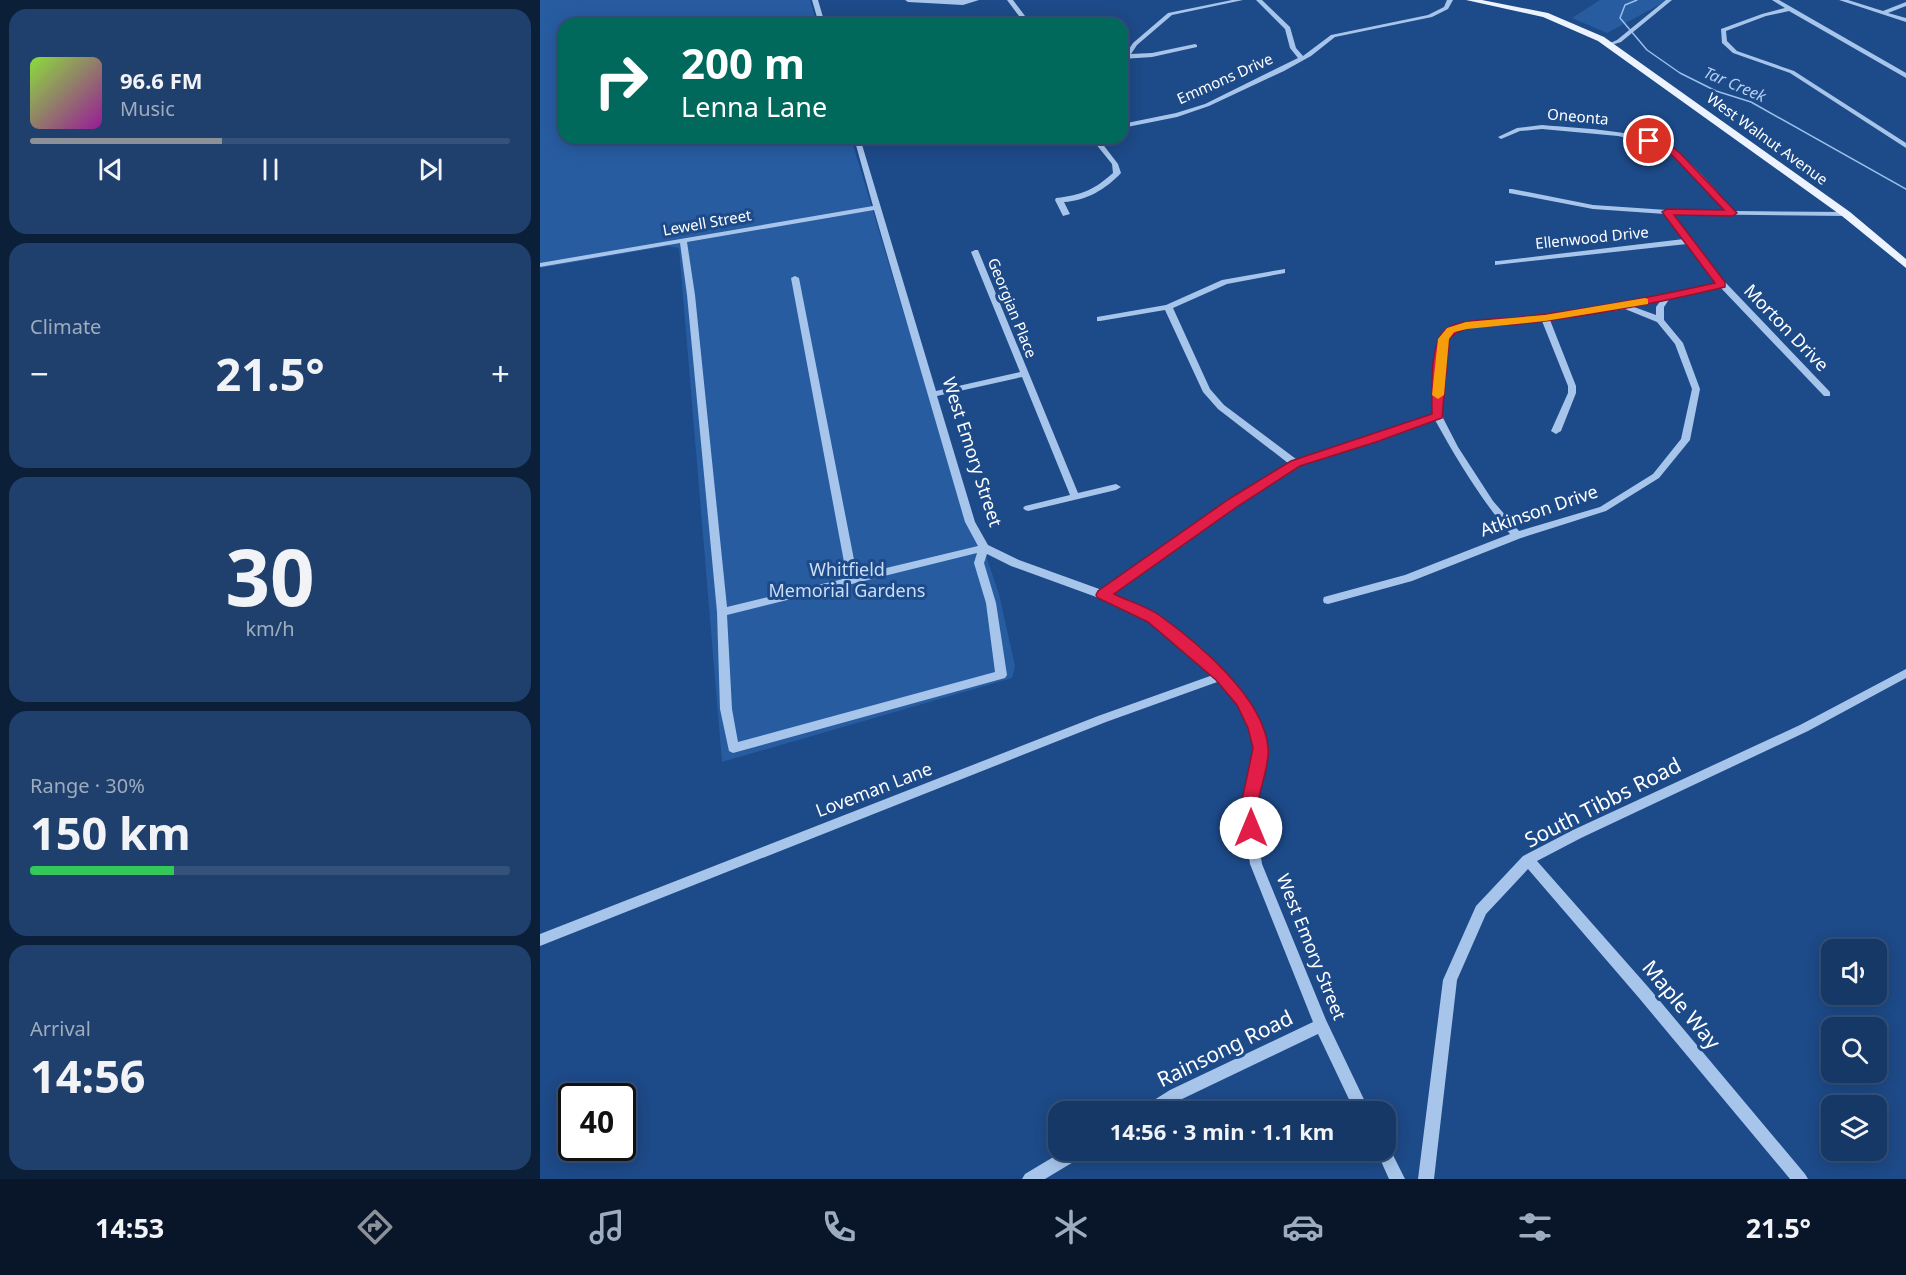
<!DOCTYPE html>
<html lang="en">
<head>
<meta charset="utf-8">
<style>
	:root { --surface:#163866; --page:#1f3f6c; --text:#f1f3f6; --muted:#9eacbf; --line:#35527a; --accent:#8c9099 }
	body { margin:0; font-family:"Noto Sans",sans-serif; background:var(--page); color:var(--text); height:100vh; display:flex; flex-direction:column; font-size:22px; white-space:nowrap }
	* { box-sizing:border-box; margin:0 }
	p { font-size:20px; color:var(--muted) }
	.icon { flex:none; width:33px; height:33px; fill:none; stroke:currentColor; stroke-width:2; stroke-linecap:round; stroke-linejoin:round }
	.map { position:relative; flex:1; overflow:hidden }
	.details { display:flex; flex-direction:column; gap:9px; padding:9px; background:#0c1f38; width:540px }
	.details>* { flex:none }
	.hud { position:absolute; left:18px; top:18px; width:570px; height:126px; border-radius:18px; box-shadow:0 3px 15px #0003,0 0 0 2px var(--line); background:#00695c; color:#fff; overflow:hidden }
	.fabs { position:absolute; left:1281px; top:939px; display:grid; gap:12px }
	.fabs a { display:grid; place-items:center; width:66px; height:66px; border-radius:12px; background:var(--surface); box-shadow:0 3px 15px #0003,0 0 0 2px var(--line); font-size:30px }
	.speed { position:absolute; left:18px; top:1083px; display:flex; gap:12px; font-size:30px; font-weight:700; text-align:center }
	.speed>* { display:grid; place-content:center; width:78px; height:78px; border-radius:50%; background:var(--surface); box-shadow:0 3px 15px #0003,0 0 0 2px var(--line); line-height:1 }
	.speed .limit { border:3px solid #111; border-radius:9px; background:#fff; color:#111 }
	.pin { position:absolute; display:grid; place-items:center; width:51px; height:51px; color:#fff; margin:-26px; border:3px solid #fff; border-radius:50%; box-shadow:0 2px 6px #0007 }
	.me { position:absolute; width:66px; margin:-33px; rotate:0deg; stroke-linejoin:round; filter:drop-shadow(0 0 4px #0008) }
	.turn { display:flex; align-items:center; gap:21px; height:126px; padding:0 24px; font-size:27px }
	.turn .icon { width:78px; height:78px; stroke-width:2.5 }
	.turn b { display:block; font-size:42px; line-height:51px }
	.big { font-size:45px; font-weight:700; line-height:1.1 }
	.details .widget { flex:1; display:flex; flex-direction:column; justify-content:center; gap:9px; min-width:0; padding:0 21px; border-radius:18px; background:var(--page) }
	.details .dial { align-items:center; gap:0 }
	.dial b { font-size:78px; line-height:1 }
	.song { display:flex; align-items:center; gap:18px }
	.cover { width:72px; height:72px; border-radius:9px; background:linear-gradient(135deg,hsl(90 70% 55%),hsl(300 70% 35%)) }
	.played { height:6px; border-radius:3px; background:linear-gradient(90deg,var(--accent) 40%,var(--line) 40%) }
	.keys { display:flex; justify-content:space-around; direction:ltr }
	.heat { display:flex; justify-content:space-between; align-items:center; font-size:33px; direction:ltr }
	.charge { height:9px; border-radius:4px; background:linear-gradient(90deg,#34c759 30%,var(--line) 0) }
	.trip { position:absolute; left:508px; top:1101px; width:348px; height:60px; border-radius:18px; background:var(--surface); box-shadow:0 3px 15px #0003,0 0 0 2px var(--line); font-weight:700; line-height:60px; text-align:center }
	.tab-bar { display:flex; height:96px; justify-content:space-around; align-items:center; background:#091629; color:var(--muted) }
	.tab-bar .icon { width:42px; height:42px }
	.tab-bar .active { color:var(--accent) }
	.tab-bar b { font-size:27px; color:var(--text) }
	main { display:flex; flex:1; min-height:0 }
	.map>svg:first-child { display:block }
	.green { fill:#275ca1 }
	.lines { fill:none; stroke-linecap:round; stroke-linejoin:round }
	.stream { stroke:#9abfed; stroke-width:1.5 }
	.minor { fill:#a7c5eb; fill-rule:evenodd }
	.major { fill:#ecf3fe; fill-rule:evenodd }
	.route { fill:#e11d48; stroke:#92132f; stroke-width:1.5 }
	.slow { fill:#f59e0b }
	.labels { text-anchor:middle; stroke-width:6; stroke-linejoin:round; paint-order:stroke }
	.far-street-label { font-size:15px; fill:#fff; stroke:#1d4a88 }
	.far-water-label { font-size:16px; font-style:italic; fill:#b3cff3; stroke:#1d4a88 }
	.street-label { font-size:18px; fill:#fff; stroke:#1d4a88 }
	.park-label { font-size:18px; fill:#ccdff8; stroke:#1d4a88 }
	.near-street-label { font-size:21px; fill:#fff; stroke:#1d4a88 }
</style>
</head>
<body>
<main>
<section class="details">
<div class="widget">
<div class="song"><i class="cover"></i><div><b>96.6 FM</b><p>Music</p></div></div>
<div class="played"></div>
<div class="keys"><svg class="icon" aria-label="previous" viewBox="0 0 24 24"><path d="M18 5L8 12l10 7zM5 5v14"/></svg><svg class="icon" aria-label="pause" viewBox="0 0 24 24"><path d="M8 5v14M16 5v14"/></svg><svg class="icon" aria-label="next" viewBox="0 0 24 24"><path d="M6 5l10 7-10 7zM19 5v14"/></svg></div>
</div>
<div class="widget"><p>Climate</p>
<div class="heat"><a>−</a><b class="big">21.5°</b><a>+</a></div>
</div>
<div class="widget dial"><b>30</b><p>km/h</p></div>
<div class="widget"><p>Range · 30%</p><b class="big">150 km</b><div class="charge"></div></div>
<div class="widget"><p>Arrival</p><b class="big">14:56</b></div>
</section>
<div class="map">
<svg width="1366" height="1179" viewBox="0 0 1366 1179">
	<rect width="100%" height="100%" fill="#1d4a88"/>
	<!-- green -->
	<g class="green">
		<polygon points="0,0 270,0 277,24 24,24 24,138 311,138 365,318 459,594 475,666 472,678 182,762 139,248 128,246 0,268"/>
		<polygon points="1060,0 1128,0 1067,33 1032,18"/>
	</g>
	<g class="lines">
		<!-- stream -->
		<polyline class="stream" points="1097,0 1085,5 1080,18 1107,50 1140,73 1176,91 1211,102 1366,189"/>
		<!-- minor -->
		<g class="minor">
			<polygon points="272,0 278,0 285,24 279,24"/>
			<polygon points="365,0 439,0 423,5 368,2"/>
			<polygon points="467,0 473,0 491,24 485,24"/>
			<polygon points="692,0 703,0 632,15 597,45 591,54 612,53 655,44 657,45 657,47 612,57 582,59 582,55 585,55 593,43 628,13"/>
			<polygon points="716,0 722,0 750,27 756,48 763,56 791,35 888,15 904,7 907,0 913,0 908,9 892,17 795,37 771,56 744,71 669,106 637,117 582,128 582,124 636,113 665,104 758,58 750,48 745,29"/>
			<polygon points="1126,0 1132,0 1081,42 1068,46 1068,44 1077,40"/>
			<polygon points="1232,0 1239,0 1366,73 1366,78 1249,11 1226,16 1186,31 1187,41 1197,51 1254,71 1366,143 1366,148 1250,73 1193,53 1182,43 1181,29 1222,14 1245,8"/>
			<polygon points="1299,0 1308,0 1343,11 1366,2 1366,6 1348,13 1366,18 1366,22"/>
			<path d="M 1002,125 C 1041,129 1110,129 1140,154 C 1160,171 1177,192 1195,211 L 1309,212 L 1310,214 L 1306,216 L 1133,214 L 1185,282 L 1290,392 L 1290,396 L 1284,396 L 1180,287 L 1130,298 L 1124,307 L 1124,320 L 1143,343 L 1160,389 L 1150,440 L 1119,478 L 1066,511 L 981,538 L 872,581 L 788,604 L 784,603 L 783,600 L 784,597 L 865,575 L 970,534 C 941,499 917,460 895,420 L 835,442 L 758,465 L 696,504 L 571,594 L 617,615 L 686,673 L 708,701 L 721,728 L 727,748 L 714,810 L 722,864 L 786,1020 L 830,1112 L 815,1112 L 778,1034 L 640,1100 L 622,1112 L 601,1112 L 603,1107 L 630,1090 L 773,1022 L 710,864 L 702,810 L 715,748 L 709,728 L 698,704 L 680,681 L 566,722 L 0,946 L 0,934 L 558,716 L 673,675 L 609,621 L 559,598 L 471,566 L 447,554 L 444,563 L 456,603 L 467,675 L 465,678 L 193,753 L 189,751 L 180,709 L 177,612 L 147,295 L 140,243 L 0,267 L 0,263 L 333,206 L 314,138 L 320,138 L 396,391 L 480,372 L 431,252 L 435,250 L 438,250 L 538,493 L 576,484 L 581,487 L 576,490 L 488,511 L 485,510 L 483,508 L 485,506 L 530,495 L 482,377 L 397,396 L 435,522 L 448,545 L 479,560 L 562,590 L 690,500 L 748,463 L 678,409 L 663,392 L 625,310 L 560,321 L 557,321 L 557,317 L 626,305 L 682,280 L 745,269 L 745,273 L 687,284 L 633,308 L 670,389 L 684,405 L 756,459 L 829,438 L 893,414 C 893,397 893,351 900,338 C 903,331 908,328 914,325 L 1005,316 L 1086,304 L 1177,283 L 1147,244 L 955,265 L 955,261 L 958,261 L 1144,239 L 1125,214 L 1053,209 L 969,193 L 969,189 L 972,189 L 1053,205 L 1127,210 L 1186,210 L 1135,156 L 1117,145 L 1078,136 L 1002,129 L 980,131 L 961,139 L 958,137 L 977,128 ZM 334,210 L 425,522 L 438,546 L 317,575 L 259,278 L 255,276 L 251,278 L 307,578 L 187,607 L 155,295 L 147,242 ZM 1121,300 L 1116,307 L 1116,315 L 1094,307 ZM 1085,309 L 1117,322 L 1135,344 L 1152,389 L 1141,439 L 1113,474 L 1060,507 L 979,531 L 953,501 L 918,447 L 902,416 L 903,366 L 907,339 L 913,332 L 919,329 L 1002,321 L 1028,386 L 1028,393 L 1011,431 L 1016,434 L 1021,431 L 1036,393 L 1036,386 L 1010,320 ZM 437,553 L 434,563 L 446,603 L 455,672 L 198,742 L 192,709 L 187,615 Z"/>
			<path d="M 551,138 L 558,138 L 578,164 L 581,173 C 566,189 546,201 524,202 L 530,214 L 523,216 L 515,200 L 516,198 C 542,195 554,190 573,173 L 572,164 Z"/>
			<polygon points="1366,669 1366,678 1268,731 1041,838 997,861 1109,988 1265,1174 1268,1179 1250,1179 1099,998 988,869 946,914 917,980 894,1179 878,1179 903,980 936,906 983,856 1033,830 1260,725"/>
			<polygon points="846,1144 848,1145 865,1179 849,1179 836,1150 846,1150"/>
			<polygon points="525,1150 547,1150 545,1155 505,1179 482,1179 485,1174"/>
		</g>
		<!-- major -->
		<polygon class="major" points="926,0 942,0 1008,13 1064,37 1310,212 1366,259 1366,268 1302,216 1058,41 1003,17"/>
	</g>
	<!-- route -->
	<path class="route" d="M 1106,140 L 1132,147 L 1140,153 L 1197,213 L 1193,216 L 1134,215 L 1185,282 L 1185,287 C 1114,304 1042,318 969,325 C 950,326 922,324 909,339 L 902,418 L 836,442 L 760,466 L 698,506 L 574,594 C 588,601 606,606 619,615 C 658,643 723,697 728,747 C 730,762 722,782 719,797 C 717,808 721,824 717,833 L 711,835 L 705,833 L 700,810 L 713,748 L 708,728 L 697,705 L 676,680 L 608,622 L 558,598 L 556,595 L 558,591 L 689,499 L 751,461 L 892,414 C 892,393 889,344 905,330 C 917,319 956,319 972,318 C 1041,311 1108,298 1175,283 L 1122,212 L 1127,209 L 1184,210 L 1134,157 L 1126,151 L 1106,143 Z"/>
	<!-- slow -->
	<polygon class="slow" points="1105,298 1108,299 1108,304 1005,321 927,329 914,332 909,339 904,395 898,399 892,395 898,339 907,328 926,322 1005,315"/>
	<g class="labels">
		<!-- far-street labels -->
		<g class="far-street-label">
			<text transform="translate(685 79) rotate(-24)" y="5">Emmons Drive</text>
			<text transform="translate(1038 117) rotate(5)" y="5">Oneonta</text>
			<text transform="translate(1227 139) rotate(36)" y="5">West Walnut Avenue</text>
			<text transform="translate(167 223) rotate(-10)" y="5">Lewell Street</text>
			<text transform="translate(1052 238) rotate(-6)" y="5">Ellenwood Drive</text>
			<text transform="translate(472 308) rotate(68)" y="5">Georgian Place</text>
		</g>
		<!-- far-water labels -->
		<g class="far-water-label">
			<text transform="translate(1195 84) rotate(23)" y="6">Tar Creek</text>
		</g>
		<!-- street labels -->
		<g class="street-label">
			<text transform="translate(1246 328) rotate(46)" y="6">Morton Drive</text>
			<text transform="translate(432 452) rotate(72)" y="6">West Emory Street</text>
			<text transform="translate(999 511) rotate(-19)" y="6">Atkinson Drive</text>
			<text transform="translate(334 790) rotate(-21)" y="6">Loveman Lane</text>
			<text transform="translate(771 947) rotate(68)" y="6">West Emory Street</text>
		</g>
		<!-- park labels -->
		<g class="park-label">
			<text x="307" y="576">Whitfield<tspan x="307" dy="21">Memorial Gardens</tspan></text>
		</g>
		<!-- near-street labels -->
		<g class="near-street-label">
			<text transform="translate(1063 803) rotate(-27)" y="7">South Tibbs Road</text>
			<text transform="translate(1141 1005) rotate(50)" y="7">Maple Way</text>
			<text transform="translate(685 1049) rotate(-26)" y="7">Rainsong Road</text>
		</g>
	</g>
</svg>
<div class="fabs">
<a><svg class="icon" aria-label="sound" viewBox="0 0 24 24"><path d="M4 9h4l5-4v14l-5-4H4zM17 9q2 3 0 6"/></svg></a>
<a><svg class="icon" aria-label="search" viewBox="0 0 24 24"><circle cx="10" cy="10" r="6"/><path d="M15 15l6 6"/></svg></a>
<a><svg class="icon" aria-label="layers" viewBox="0 0 24 24"><path d="M12 4l9 5-9 5-9-5zM3 14l9 5 9-5"/></svg></a>
</div>
<div class="speed"><div class="limit">40</div></div>
<div class="pin" style="left:1109px;top:141px;background:#d93025"><svg class="icon" aria-label="arrive" viewBox="0 0 24 24"><path d="M6 21V4h12l-3 4 3 4H6"/></svg></div>
<svg class="me" style="left:711px;top:828px" viewBox="-20 -20 40 40"><circle r="19" fill="#fff"/><path d="M0-13L10 11 0 6-10 11z" fill="#e11d48"/></svg>
<div class="trip">14:56 · 3 min · 1.1 km</div>
<div class="hud">
<div class="turn"><svg class="icon" aria-label="right" viewBox="0 0 24 24"><path d="M7 20v-9h11M14 6l5 5-5 5"/></svg><div><b>200 m</b>Lenna Lane</div></div>
</div>
</div>
</main>
<nav class="tab-bar">
<b>14:53</b>
<svg class="icon active" aria-label="directions" viewBox="0 0 24 24"><path d="M12 3l9 9-9 9-9-9zM9 14v-3h6M13 9l2 2-2 2"/></svg>
<svg class="icon" aria-label="music" viewBox="0 0 24 24"><path d="M9 18V5l10-2v13"/><circle cx="6" cy="18" r="3"/><circle cx="16" cy="16" r="3"/></svg>
<svg class="icon" aria-label="phone" viewBox="0 0 24 24"><path d="M5 4h4l2 5-3 2q2 4 5 5l2-3 5 2v4C11 20 4 13 5 4z"/></svg>
<svg class="icon" aria-label="climate" viewBox="0 0 24 24"><path d="M12 3v18M4 7l16 10M4 17L20 7"/></svg>
<svg class="icon" aria-label="car" viewBox="0 0 24 24"><path d="M5 17H2v-5l4-1 3-4h7l3 4 3 1v5h-3M9 17h6M6 11h13"/><circle cx="7" cy="17" r="2"/><circle cx="17" cy="17" r="2"/></svg>
<svg class="icon" aria-label="filters" viewBox="0 0 24 24"><path d="M4 7h16M4 17h16"/><circle cx="9" cy="7" r="2"/><circle cx="15" cy="17" r="2"/></svg>
<b>21.5°</b>
</nav>
</body>
</html>
